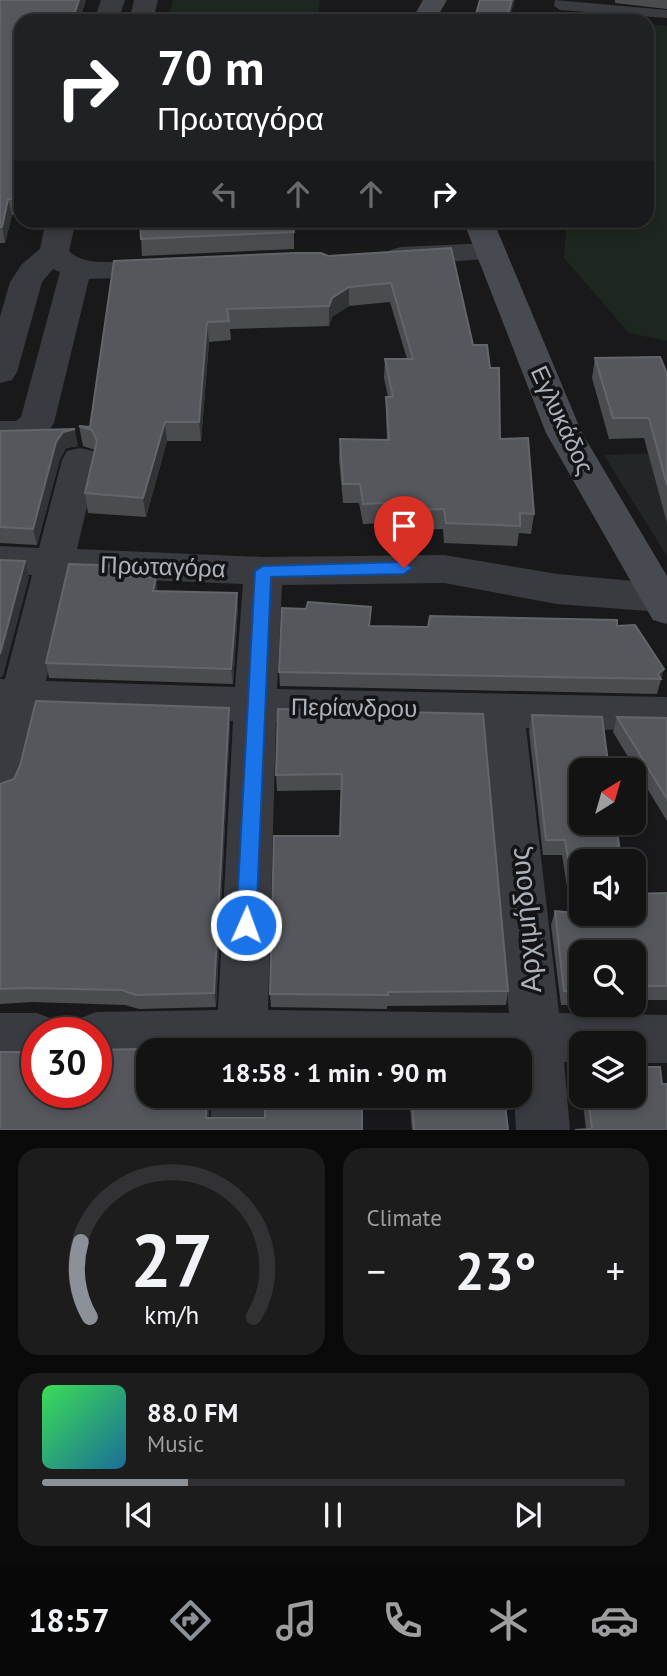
<!DOCTYPE html>
<html lang="en">
<head>
<meta charset="utf-8">
<style>
	:root { --surface:#131314; --page:#1c1c1d; --text:#f1f3f6; --muted:#9d9ea0; --line:#323234; --accent:#8c9099 }
	body { margin:0; font-family:"PT Sans",sans-serif; background:var(--page); color:var(--text); height:100vh; display:flex; flex-direction:column; font-size:26px; white-space:nowrap }
	* { box-sizing:border-box; margin:0 }
	p { font-size:23px; color:var(--muted) }
	.icon { flex:none; width:38px; height:38px; fill:none; stroke:currentColor; stroke-width:2; stroke-linecap:round; stroke-linejoin:round }
	.map { position:relative; height:1130px; overflow:hidden }
	.panel { display:flex; flex-direction:column; gap:18px; padding:18px; background:#0a0a0b; flex:1 }
	.panel>* { flex:none }
	.guide { position:absolute; left:14px; top:14px; width:640px; height:214px; border-radius:21px; box-shadow:0 4px 10px #0003,0 0 0 2px var(--line); background:#202124; color:#fff; overflow:hidden }
	.needle { width:46px; rotate:37deg }
	.buttons { position:absolute; left:569px; top:758px; display:grid; gap:14px }
	.buttons a { display:grid; place-items:center; width:77px; height:77px; border-radius:14px; background:var(--surface); box-shadow:0 4px 10px #0003,0 0 0 2px var(--line); font-size:35px }
	.speed { position:absolute; left:21px; top:1017px; display:flex; gap:14px; font-size:35px; font-weight:700; text-align:center }
	.speed>* { display:grid; place-content:center; width:91px; height:91px; border-radius:50%; background:var(--surface); box-shadow:0 4px 10px #0003,0 0 0 2px var(--line); line-height:1 }
	.speed .limit { border:10px solid #d22; background:#fff; color:#111 }
	.pin { position:absolute; display:grid; place-items:center; width:60px; height:60px; color:#fff; margin:-72px -30px; border-radius:50% 50% 50% 0; rotate:-45deg; box-shadow:0 0 7px #0007 }
	.pin .icon { rotate:45deg }
	.me { position:absolute; width:77px; margin:-38px; rotate:2deg; stroke-linejoin:round; filter:drop-shadow(0 0 5px #0008) }
	.turn { display:flex; align-items:center; gap:24px; height:147px; padding:0 28px; font-size:32px }
	.turn .icon { width:91px; height:91px; stroke-width:2.5 }
	.turn b { display:block; font-size:49px; line-height:60px }
	.lanes { display:flex; align-items:center; height:66px; padding:0 28px; background:#0003; justify-content:center; gap:35px; direction:ltr }
	.lanes .off { opacity:.35 }
	.big { font-size:52px; font-weight:700; line-height:1.1 }
	.panel .tile { flex:1; display:flex; flex-direction:column; justify-content:center; gap:10px; min-width:0; padding:0 24px; border-radius:21px; background:var(--page) }
	.panel .dial { align-items:center; gap:0 }
	.dial svg { height:182px; overflow:visible; fill:none; stroke:var(--line); stroke-width:7; stroke-linecap:round; text-anchor:middle }
	.dial text { fill:var(--text); stroke:none }
	.song { display:flex; align-items:center; gap:21px }
	.cover { width:84px; height:84px; border-radius:10px; background:linear-gradient(135deg,hsl(130 70% 55%),hsl(200 70% 35%)) }
	.played { height:7px; border-radius:4px; background:linear-gradient(90deg,var(--accent) 25%,var(--line) 25%) }
	.keys { display:flex; justify-content:space-around; direction:ltr }
	.heat { display:flex; justify-content:space-between; align-items:center; font-size:38px; direction:ltr }
	.panel .tiles { flex:1; display:grid; gap:18px; grid-template-columns:1fr 1fr }
	.tile:last-child { grid-column:span 2 }
	.trip { position:absolute; left:136px; top:1038px; width:396px; height:70px; border-radius:21px; background:var(--surface); box-shadow:0 4px 10px #0003,0 0 0 2px var(--line); font-weight:700; line-height:70px; text-align:center }
	.menu { display:flex; height:112px; justify-content:space-around; align-items:center; background:#080808; color:var(--muted) }
	.menu .icon { width:49px; height:49px }
	.menu .on { color:var(--accent) }
	.menu b { font-size:32px; color:var(--text) }
	.map>svg:first-child { display:block }
	.built { fill:#242528 }
	.green { fill:#1e271f }
	.lines { fill:none; stroke-linecap:round; stroke-linejoin:round }
	.service { fill:#393b40; fill-rule:evenodd }
	.minor { fill:#393b40; fill-rule:evenodd }
	.secondary { fill:#474a50; fill-rule:evenodd }
	.wall { fill:#4a4c50; fill-rule:evenodd }
	.shaded-wall { fill:#323336 }
	.building { fill:#55575c; stroke:#62656a; stroke-width:2 }
	.route { fill:#1a73e8; stroke:#114b97; stroke-width:2 }
	.labels { text-anchor:middle; stroke-width:7; stroke-linejoin:round; paint-order:stroke }
	.street-label { font-size:24px; fill:#aab1bb; stroke:#141416 }
	.near-street-label { font-size:28px; fill:#aab1bb; stroke:#141416 }
</style>
</head>
<body>
<div class="map">
<svg width="667" height="1130" viewBox="0 0 667 1130">
	<rect width="100%" height="100%" fill="#19191b"/>
	<!-- built -->
	<polygon class="built" points="667,453 667,556 604,455"/>
	<!-- green -->
	<g class="green">
		<polygon points="173,0 320,0 317,21 168,21"/>
		<polygon points="648,24 667,26 667,341 629,333 564,258 567,221 648,220"/>
	</g>
	<g class="lines">
		<!-- service -->
		<polygon class="service" points="555,0 667,10 667,18 560,10 554,6"/>
		<!-- minor -->
		<g class="minor">
			<polygon points="101,0 125,0 118,21 94,21"/>
			<polygon points="134,0 158,0 153,21 129,21"/>
			<path d="M 46,220 L 76,220 L 69,251 C 92,274 147,253 177,260 L 181,267 L 177,274 L 166,276 L 89,279 L 54,423 C 42,443 22,444 0,445 L 0,421 L 16,421 L 21,417 L 60,272 L 53,269 L 42,282 L 17,372 L 12,380 L 0,383 L 0,317 L 10,282 L 22,264 L 40,249 Z"/>
			<polygon points="490,243 501,246 505,252 501,258 401,265 390,262 386,256 390,250 401,247"/>
			<path d="M 80,448 L 93,451 L 98,460 L 77,549 L 263,557 L 444,555 L 557,574 L 667,584 L 667,610 L 660,612 L 557,604 L 444,583 L 282,585 L 277,689 L 667,697 L 667,731 L 526,728 L 559,1013 L 667,1015 L 667,1063 L 634,1063 L 634,1043 L 581,1043 L 581,1062 L 564,1062 L 570,1130 L 516,1130 L 514,1096 L 520,1096 L 520,1050 L 149,1050 L 149,1060 L 96,1060 L 96,1032 L 72,1032 L 78,1019 L 96,1012 L 218,1010 L 233,721 L 38,714 L 22,781 L 16,794 L 0,799 L 0,679 L 5,679 L 32,575 L 0,574 L 0,546 L 39,548 L 62,460 L 67,451 ZM 70,577 L 243,584 L 235,687 L 46,681 ZM 276,722 L 483,727 L 509,1013 L 268,1010 Z"/>
			<polygon points="0,1013 37,1013 55,1020 60,1032 37,1032 37,1061 0,1061"/>
			<polygon points="212,1096 264,1096 264,1130 210,1130"/>
		</g>
		<!-- secondary -->
		<g class="secondary">
			<polygon points="423,0 447,0 435,21 411,21"/>
			<polygon points="463,220 493,220 582,433 667,576 667,624 653,620 546,433"/>
		</g>
	</g>
	<!-- wall -->
	<g class="wall">
		<polygon points="0,0 86,0 79,21 21,21 18,215 12,215 5,243 0,243"/>
		<polygon points="615,0 667,0 667,9 615,3"/>
		<polygon points="294,232 294,249 142,256 141,239"/>
		<polygon points="451,248 473,345 500,439 534,514 531,534 519,533 517,546 444,543 443,529 385,531 384,523 363,524 359,503 343,503 339,459 340,439 387,440 386,417 386,397 388,397 384,378 385,359 407,359 390,302 349,306 332,317 329,326 230,329 231,340 209,342 201,441 167,441 146,517 88,513 85,493 95,450 83,446 79,426 90,427 114,261 328,256"/>
		<polygon points="595,358 667,374 667,523 644,438 609,439 592,378"/>
		<polygon points="0,431 78,446 66,448 60,459 37,545 0,543"/>
		<polygon points="124,576 158,591 238,608 233,684 49,678 46,663"/>
		<polygon points="370,626 617,626 664,669 657,694 280,686 279,672"/>
		<polygon points="229,708 230,724 216,1007 139,1009 125,1005 33,1002 0,1004 0,784"/>
		<polygon points="483,714 508,991 506,1005 387,1006 387,1009 271,1007 270,994 340,836 341,790 277,791 276,775"/>
		<path d="M 532,715 L 602,717 L 581,914 L 667,893 L 667,1000 L 643,1000 L 641,1005 L 561,1005 L 551,925 L 555,911 L 571,912 L 562,855 L 543,855 L 529,731 ZM 581,952 L 634,952 L 634,1004 L 581,1004 Z"/>
		<polygon points="617,717 667,718 667,821 613,732"/>
		<polygon points="287,1038 388,1038 389,1050 149,1050 149,1096 210,1096 209,1118 265,1118 265,1096 362,1096 362,1130 0,1130 0,1052 37,1052 37,1092 96,1092 96,1050 287,1045"/>
		<polygon points="409,1096 504,1096 508,1130 412,1130"/>
		<polygon points="582,1096 634,1096 667,1130 586,1129"/>
	</g>
	<!-- shaded-wall -->
	<g class="shaded-wall">
		<polygon points="79,0 86,0 79,21 72,21"/>
		<polygon points="512,0 515,0 509,21 506,21"/>
		<polygon points="21,183 21,207 18,215 15,199"/>
		<polygon points="8,199 12,215 5,243 2,227"/>
		<polygon points="349,287 349,306 332,317 329,326 329,306 332,298"/>
		<polygon points="207,322 209,342 201,441 199,422"/>
		<polygon points="165,422 167,441 146,517 143,498"/>
		<polygon points="75,429 78,446 66,448 60,459 37,545 33,529 56,442 63,432"/>
		<polygon points="25,561 29,578 3,676 0,678 0,654"/>
		<polygon points="156,578 158,594 153,591"/>
		<polygon points="237,593 238,608 233,684 231,669"/>
		<polygon points="664,669 661,679 658,674"/>
		<polygon points="229,708 230,724 216,1007 214,993"/>
		<polygon points="207,1096 210,1096 208,1130 206,1118"/>
	</g>
	<!-- building -->
	<g class="building">
		<polygon points="0,0 79,0 72,21 21,21 21,183 15,199 8,199 2,227 0,227"/>
		<polygon points="480,0 512,0 506,21 474,21"/>
		<polygon points="140,220 292,220 294,232 141,239"/>
		<polygon points="451,248 473,345 487,345 490,368 499,368 500,439 528,438 534,514 520,513 520,526 446,523 444,509 386,511 384,503 363,504 360,484 343,484 340,439 389,440 386,397 393,397 385,359 413,359 391,283 349,287 332,298 329,306 227,309 229,321 207,322 199,422 165,422 143,498 85,493 97,441 92,430 79,426 90,427 114,261 296,253 321,253 328,256"/>
		<polygon points="660,357 667,374 667,485 649,418 613,418 595,358"/>
		<polygon points="75,429 63,432 56,442 33,529 0,527 0,431"/>
		<polygon points="0,560 25,561 0,654"/>
		<polygon points="69,564 122,566 121,576 156,578 153,591 237,593 231,669 46,663"/>
		<polygon points="308,602 371,607 369,626 428,627 430,616 617,620 617,626 635,625 664,669 658,674 661,679 279,672 282,608 306,609"/>
		<polygon points="36,701 229,708 214,993 136,995 122,990 28,988 0,989 0,784 14,779 20,766"/>
		<polygon points="278,709 483,714 508,991 388,992 388,995 270,994 274,836 340,836 342,774 276,775"/>
		<polygon points="532,715 602,717 609,770 581,770 581,822 616,822 621,861 581,861 581,914 634,914 634,894 667,893 667,986 645,986 646,991 634,991 634,952 581,952 581,991 564,991 555,911 577,913 565,840 546,840"/>
		<polygon points="617,717 667,718 667,799"/>
		<polygon points="287,1038 388,1038 389,1050 149,1050 149,1096 207,1096 206,1118 265,1118 265,1096 362,1096 362,1130 0,1130 0,1052 37,1052 37,1092 96,1092 96,1050 309,1045"/>
		<polygon points="499,1048 499,1050 409,1050"/>
		<polygon points="634,1067 660,1067 662,1084 667,1084 667,1130 575,1130 592,1129 588,1096 634,1096"/>
		<polygon points="412,1096 504,1096 508,1130 414,1130"/>
	</g>
	<!-- route -->
	<polygon class="route" points="404,562 412,568 404,574 271,577 256,925 253,931 246,934 239,931 236,925 255,571 263,566"/>
	<g class="labels">
		<!-- street labels -->
		<g class="street-label">
			<text transform="translate(562 420) rotate(65)" y="8">Εγλυκάδος</text>
			<text transform="translate(163 567) rotate(2)" y="8">Πρωταγόρα</text>
			<text transform="translate(354 708) rotate(1)" y="8">Περίανδρου</text>
		</g>
		<!-- near-street labels -->
		<g class="near-street-label">
			<text transform="translate(525 920) rotate(-95)" y="10">Αρχιμήδους</text>
		</g>
	</g>
</svg>
<div class="buttons">
<a><svg class="needle" viewBox="-14 -14 28 28"><path d="M0-13l5 13h-10z" fill="#e53935"/><path d="M0 13l5-13h-10z" fill="#9d9ea0"/></svg></a>
<a><svg class="icon" aria-label="sound" viewBox="0 0 24 24"><path d="M4 9h4l5-4v14l-5-4H4zM17 9q2 3 0 6"/></svg></a>
<a><svg class="icon" aria-label="search" viewBox="0 0 24 24"><circle cx="10" cy="10" r="6"/><path d="M15 15l6 6"/></svg></a>
<a><svg class="icon" aria-label="layers" viewBox="0 0 24 24"><path d="M12 4l9 5-9 5-9-5zM3 14l9 5 9-5"/></svg></a>
</div>
<div class="speed"><div class="limit">30</div></div>
<div class="pin" style="left:404px;top:568px;background:#d93025"><svg class="icon" aria-label="arrive" viewBox="0 0 24 24"><path d="M6 21V4h12l-3 4 3 4H6"/></svg></div>
<svg class="me" style="left:246px;top:925px" viewBox="-20 -20 40 40"><circle r="17" fill="#1a73e8" stroke="#fff" stroke-width="3"/><path d="M0-11L8 9 0 5-8 9z" fill="#fff"/></svg>
<div class="trip">18:58 · 1 min · 90 m</div>
<div class="guide">
<div class="turn"><svg class="icon" aria-label="right" viewBox="0 0 24 24"><path d="M7 20v-9h11M14 6l5 5-5 5"/></svg><div><b>70 m</b>Πρωταγόρα</div></div>
<div class="lanes"><svg class="icon off" aria-label="left" viewBox="0 0 24 24"><path d="M17 20v-9H6M10 6l-5 5 5 5"/></svg><svg class="icon off" aria-label="ahead" viewBox="0 0 24 24"><path d="M12 20V5M6 11l6-6 6 6"/></svg><svg class="icon off" aria-label="ahead" viewBox="0 0 24 24"><path d="M12 20V5M6 11l6-6 6 6"/></svg><svg class="icon" aria-label="right" viewBox="0 0 24 24"><path d="M7 20v-9h11M14 6l5 5-5 5"/></svg></div>
</div>
</div>
<section class="panel">
<div class="tiles">
<div class="tile dial"><svg viewBox="0 0 100 80">
<path d="M14 69A42 42 0 1 1 86 69"/>
<path d="M14 69A42 42 0 0 1 10 36" stroke="#8c9099"/>
<text x="50" y="56" font-size="32" font-weight="700">27</text>
<text x="50" y="72" font-size="11">km/h</text>
</svg></div>
<div class="tile"><p>Climate</p>
<div class="heat"><a>−</a><b class="big">23°</b><a>+</a></div>
</div>
<div class="tile">
<div class="song"><i class="cover"></i><div><b>88.0 FM</b><p>Music</p></div></div>
<div class="played"></div>
<div class="keys"><svg class="icon" aria-label="previous" viewBox="0 0 24 24"><path d="M18 5L8 12l10 7zM5 5v14"/></svg><svg class="icon" aria-label="pause" viewBox="0 0 24 24"><path d="M8 5v14M16 5v14"/></svg><svg class="icon" aria-label="next" viewBox="0 0 24 24"><path d="M6 5l10 7-10 7zM19 5v14"/></svg></div>
</div>
</div>
</section>
<nav class="menu">
<b>18:57</b>
<svg class="icon on" aria-label="directions" viewBox="0 0 24 24"><path d="M12 3l9 9-9 9-9-9zM9 14v-3h6M13 9l2 2-2 2"/></svg>
<svg class="icon" aria-label="music" viewBox="0 0 24 24"><path d="M9 18V5l10-2v13"/><circle cx="6" cy="18" r="3"/><circle cx="16" cy="16" r="3"/></svg>
<svg class="icon" aria-label="phone" viewBox="0 0 24 24"><path d="M5 4h4l2 5-3 2q2 4 5 5l2-3 5 2v4C11 20 4 13 5 4z"/></svg>
<svg class="icon" aria-label="climate" viewBox="0 0 24 24"><path d="M12 3v18M4 7l16 10M4 17L20 7"/></svg>
<svg class="icon" aria-label="car" viewBox="0 0 24 24"><path d="M5 17H2v-5l4-1 3-4h7l3 4 3 1v5h-3M9 17h6M6 11h13"/><circle cx="7" cy="17" r="2"/><circle cx="17" cy="17" r="2"/></svg>
</nav>
</body>
</html>
